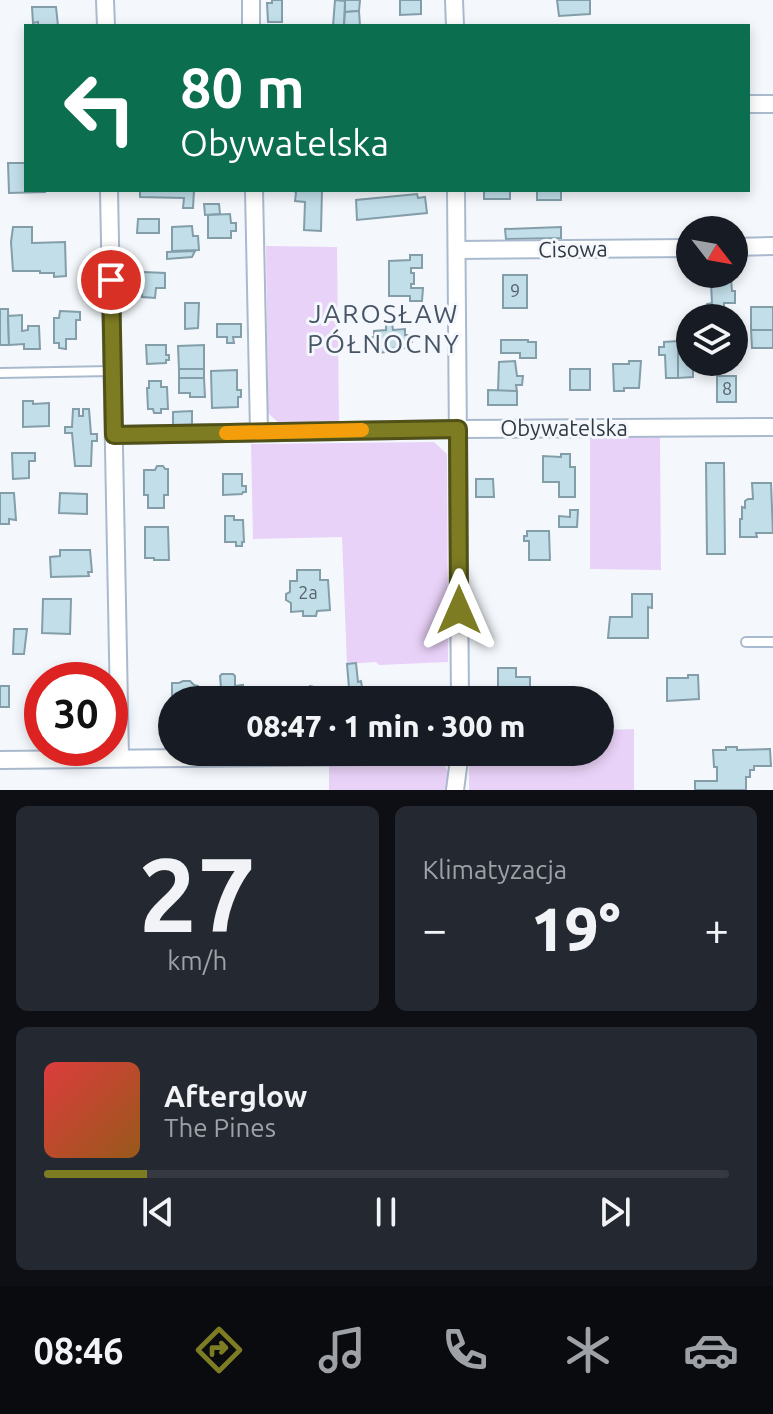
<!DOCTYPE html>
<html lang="pl">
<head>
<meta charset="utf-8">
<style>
	:root { --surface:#171b24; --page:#242831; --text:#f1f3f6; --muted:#9ea1a6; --line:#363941; --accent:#7d7c23 }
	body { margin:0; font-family:Ubuntu,sans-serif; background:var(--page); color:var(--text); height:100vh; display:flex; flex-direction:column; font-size:30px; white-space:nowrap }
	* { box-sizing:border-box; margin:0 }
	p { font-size:26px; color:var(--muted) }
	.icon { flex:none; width:44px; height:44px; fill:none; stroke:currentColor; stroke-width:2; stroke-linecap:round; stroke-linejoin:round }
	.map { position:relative; height:790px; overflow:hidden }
	.side { display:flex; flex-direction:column; gap:16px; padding:16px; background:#0d0f14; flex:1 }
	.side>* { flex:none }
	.banner { position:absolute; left:24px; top:24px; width:726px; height:168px; border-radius:0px; box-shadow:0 4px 12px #0003; background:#0b6e4f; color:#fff; overflow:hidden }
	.needle { width:52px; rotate:121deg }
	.fabs { position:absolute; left:676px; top:216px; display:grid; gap:16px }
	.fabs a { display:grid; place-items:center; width:72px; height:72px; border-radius:50%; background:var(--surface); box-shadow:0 4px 12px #0003; font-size:40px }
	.speed { position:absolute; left:24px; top:662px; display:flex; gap:16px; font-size:40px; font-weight:700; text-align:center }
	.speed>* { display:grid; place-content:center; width:104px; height:104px; border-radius:50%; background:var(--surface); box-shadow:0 4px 12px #0003; line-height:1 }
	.speed .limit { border:12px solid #d22; background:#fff; color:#111 }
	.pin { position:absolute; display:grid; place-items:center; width:68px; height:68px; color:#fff; margin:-34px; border:4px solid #fff; border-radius:50%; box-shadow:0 2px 8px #0007 }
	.me { position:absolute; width:88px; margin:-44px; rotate:0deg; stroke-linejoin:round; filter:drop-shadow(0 0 6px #0008) }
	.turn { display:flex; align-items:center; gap:28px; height:168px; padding:0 24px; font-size:36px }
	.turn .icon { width:104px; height:104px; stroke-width:2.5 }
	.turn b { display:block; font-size:56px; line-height:68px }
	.big { font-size:60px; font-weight:800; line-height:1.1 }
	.side .tile { flex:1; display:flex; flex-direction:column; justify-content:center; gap:12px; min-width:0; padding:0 28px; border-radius:12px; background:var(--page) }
	.side .dial { align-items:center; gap:0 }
	.dial b { font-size:104px; line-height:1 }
	.song { display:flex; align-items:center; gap:24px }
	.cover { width:96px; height:96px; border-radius:12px; background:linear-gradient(135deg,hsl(0 70% 55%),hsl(30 70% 35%)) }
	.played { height:8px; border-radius:4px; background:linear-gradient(90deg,var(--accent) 15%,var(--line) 15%) }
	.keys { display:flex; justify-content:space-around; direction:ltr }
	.heat { display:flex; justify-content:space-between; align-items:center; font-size:44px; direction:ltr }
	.side .tiles { flex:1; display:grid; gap:16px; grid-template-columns:1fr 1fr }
	.tile:last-child { grid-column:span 2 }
	.trip { position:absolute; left:158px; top:686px; width:456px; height:80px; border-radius:40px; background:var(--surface); box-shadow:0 4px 12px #0003; font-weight:800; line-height:80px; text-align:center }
	.menu { display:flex; height:128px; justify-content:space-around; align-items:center; background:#090b0e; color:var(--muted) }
	.menu .icon { width:56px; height:56px }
	.menu .selected { color:var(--accent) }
	.menu b { font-size:36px; color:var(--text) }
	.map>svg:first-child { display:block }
	.green { fill:#e9d2f8 }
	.building { fill:#c2dee9; stroke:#839ea9; stroke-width:2 }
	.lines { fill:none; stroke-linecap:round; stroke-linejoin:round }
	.service-casing { stroke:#aabace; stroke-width:12 }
	.minor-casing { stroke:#aabace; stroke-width:20 }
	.service { stroke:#fff; stroke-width:8 }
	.minor { stroke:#fff; stroke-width:16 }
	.route-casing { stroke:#515117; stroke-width:20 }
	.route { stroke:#7d7c23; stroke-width:14 }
	.slow { stroke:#f59e0b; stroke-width:14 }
	.labels { text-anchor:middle; stroke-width:6; stroke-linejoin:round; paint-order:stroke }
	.number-label { font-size:18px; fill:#57636c }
	.street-label { font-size:22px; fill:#333a42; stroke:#f4f8fc }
	.quarter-label { font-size:26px; letter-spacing:2px; fill:#475466; stroke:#f4f8fc }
</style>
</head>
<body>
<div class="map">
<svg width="773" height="790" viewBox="0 0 773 790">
	<rect width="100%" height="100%" fill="#f4f8fc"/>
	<!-- green -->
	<g class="green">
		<polygon points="266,246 337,247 339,422 280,424 268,413"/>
		<polygon points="660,436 661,570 590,569 590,437"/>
		<polygon points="434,442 447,454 448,662 379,665 376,662 347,664 342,537 253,539 251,444"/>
		<polygon points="634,729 634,790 469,790 469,752 600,752 600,730"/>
		<polygon points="443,763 450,776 448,790 329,790 329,764"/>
	</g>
	<!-- building -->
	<g class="building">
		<polygon points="272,0 282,0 282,22 268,22 267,3 272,3"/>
		<polygon points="335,0 345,1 344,26 333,26"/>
		<polygon points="345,0 360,0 359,11 345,12"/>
		<polygon points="400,0 421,0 421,14 400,15"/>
		<polygon points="557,0 590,0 590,14 559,16"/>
		<polygon points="32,7 56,7 58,26 38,26 38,22 33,23"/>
		<polygon points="359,11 360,26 344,26 345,12"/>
		<polygon points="8,163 26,163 26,190 45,190 45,192 9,193"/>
		<polygon points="140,190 194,190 193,208 183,208 184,198 140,197"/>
		<polygon points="294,190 322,190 321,231 304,230 305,202 295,201 296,193"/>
		<rect x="484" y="190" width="26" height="9"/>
		<rect x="537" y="190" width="24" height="10"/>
		<polygon points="417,194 418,198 425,197 427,213 357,220 356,200"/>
		<polygon points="204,204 219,204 220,214 205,215"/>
		<polygon points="230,214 231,223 236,223 236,231 231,231 231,238 208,238 208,215"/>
		<polygon points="138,219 159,219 159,233 137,233"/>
		<polygon points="192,226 193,236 198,236 199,250 172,251 172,227"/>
		<polygon points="13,227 32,227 32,243 65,242 66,276 54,277 54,273 40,273 40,271 13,271 11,242"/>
		<polygon points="561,227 561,238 506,239 505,229"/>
		<polygon points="195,251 192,257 167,259 167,252"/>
		<polygon points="410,255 422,255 422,268 411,268 411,273 414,273 414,284 411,284 411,288 423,288 422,301 410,301 410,296 389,296 389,261 410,260"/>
		<polygon points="143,272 165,273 165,288 156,288 155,298 142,297"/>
		<rect x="503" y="275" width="24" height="33"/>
		<polygon points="721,279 731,279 732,291 735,291 735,303 724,303 724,316 708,316 707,304 712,303 711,283 721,282"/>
		<polygon points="185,303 199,303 198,328 185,329"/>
		<rect x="751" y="307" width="22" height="23"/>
		<polygon points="0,309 8,309 9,345 0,345"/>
		<polygon points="60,311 80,312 80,320 76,320 76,339 66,339 66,349 59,348 59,343 54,343 54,318 59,318"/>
		<polygon points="22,315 22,331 28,330 28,326 39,326 40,349 24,349 24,344 9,345 8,316"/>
		<polygon points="392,323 393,330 405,329 405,335 412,335 412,342 406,342 406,348 385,349 385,352 380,353 380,349 375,350 375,344 368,344 368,338 374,337 374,331 386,330 386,324"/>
		<polygon points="217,324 241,324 241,337 233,337 234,343 227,343 227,337 217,337"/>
		<polygon points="751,330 773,330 773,348 752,348"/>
		<polygon points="501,340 528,340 528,342 536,342 536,358 520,358 520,353 501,353"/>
		<polygon points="678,341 690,341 690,362 693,362 693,377 678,378"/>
		<polygon points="678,341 678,378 666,378 665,355 659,355 659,347 664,347 664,342"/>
		<polygon points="146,345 166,345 166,355 169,355 169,360 166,360 166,363 147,364"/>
		<polygon points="204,345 204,369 179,369 178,346"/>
		<polygon points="515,361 517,376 523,376 522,385 516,385 517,391 498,391 499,362"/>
		<polygon points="629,361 641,361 639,388 624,388 624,391 614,391 613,364 629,364"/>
		<rect x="179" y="369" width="25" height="9"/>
		<rect x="570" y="369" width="20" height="21"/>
		<polygon points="237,370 237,390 241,390 241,397 238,397 238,407 212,408 211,371"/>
		<rect x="717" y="376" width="19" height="26"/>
		<polygon points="179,378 204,378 205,397 190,397 190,393 179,393"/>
		<polygon points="149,381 161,381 161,387 167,387 168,409 161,409 161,413 154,413 153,409 148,409 147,388 149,388"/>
		<polygon points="488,390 517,391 517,405 488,405"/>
		<polygon points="23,401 33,401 33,404 49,403 49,426 23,427"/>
		<polygon points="73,409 79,409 79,416 83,416 83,409 89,409 91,434 97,434 97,441 92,441 91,466 75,466 72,433 65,433 65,427 72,427"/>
		<polygon points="192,411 192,425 173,426 173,412"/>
		<polygon points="12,453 35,453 35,461 29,461 29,478 13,479"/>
		<polygon points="561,454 570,454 570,467 575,467 575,497 559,497 559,482 543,482 543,456 561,457"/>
		<polygon points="706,463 724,463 725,554 707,554"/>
		<polygon points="157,466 163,466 165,469 168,469 168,495 164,495 164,508 148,508 148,495 144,495 144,470 155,470"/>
		<polygon points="223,474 242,474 242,486 246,486 246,492 243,492 242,494 223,495"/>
		<polygon points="476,479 493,479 494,497 476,497"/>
		<polygon points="752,483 771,483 773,533 756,533 757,537 740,537 740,519 742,519 742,507 745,508 745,501 748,499 753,499"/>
		<polygon points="0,493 14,493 16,520 9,519 9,524 0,524"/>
		<polygon points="60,493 87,494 87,514 59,513"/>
		<polygon points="570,510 578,510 577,527 559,527 559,516 570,517"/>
		<polygon points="225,516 234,516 234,520 243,520 244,542 242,542 242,546 236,546 236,542 225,542"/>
		<polygon points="145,527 168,527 169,560 154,560 154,558 145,558"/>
		<polygon points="527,531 549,531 550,560 529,560 529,541 524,541 524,536 527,536"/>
		<polygon points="60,550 90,550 92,572 88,572 89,576 51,577 50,557 60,556"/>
		<polygon points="297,570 320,570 320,580 328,580 330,610 317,611 316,616 303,616 303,611 291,612 291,603 286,600 286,594 290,592 290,581 297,581"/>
		<polygon points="632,594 652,594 652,608 648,607 648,638 608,638 610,617 632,617"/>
		<polygon points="43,599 71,599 70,634 42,633"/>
		<polygon points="14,629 27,629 24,654 13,654"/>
		<polygon points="356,663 358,682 361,681 362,687 358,687 359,700 350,700 347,664"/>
		<polygon points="498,668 516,668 516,677 530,677 530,699 516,700 516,698 505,698 505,695 498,695"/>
		<polygon points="222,674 233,674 235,676 235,686 243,685 243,700 222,700 220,676"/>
		<polygon points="688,675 698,675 699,699 667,701 667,678 688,678"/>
		<polygon points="183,681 190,681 194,685 198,686 198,700 172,700 172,683 179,683"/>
		<rect x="0" y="686" width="9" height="21"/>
		<polygon points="310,686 318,688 318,700 289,700 291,692 307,692 307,688"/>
		<polygon points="415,687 430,687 430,690 437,689 437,700 415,700"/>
		<polygon points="726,747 737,747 737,750 770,749 771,766 754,766 754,770 750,770 750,777 746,777 746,790 695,790 695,781 717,781 717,767 714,767 713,750 726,750"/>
	</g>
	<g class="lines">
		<defs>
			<g id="service">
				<polyline points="0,373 112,371"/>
				<polyline points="746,642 773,642"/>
			</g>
			<g id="minor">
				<polyline points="105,0 106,26"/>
				<polyline points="251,0 251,26"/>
				<polyline points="454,0 455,26"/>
				<polyline points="748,104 773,104"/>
				<polyline points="109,190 120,758"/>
				<polyline points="254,190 259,432"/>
				<polyline points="456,190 460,700"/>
				<polyline points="734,247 773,246"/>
				<polyline points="457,250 690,248"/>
				<polyline points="114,435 458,429 773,427"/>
				<polyline points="0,760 460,755"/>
				<polyline points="455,790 460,752"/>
			</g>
		</defs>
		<!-- service casing -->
		<use href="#service" class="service-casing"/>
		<!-- minor casing -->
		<use href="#minor" class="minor-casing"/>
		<!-- service -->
		<use href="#service" class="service"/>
		<!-- minor -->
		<use href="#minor" class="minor"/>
	</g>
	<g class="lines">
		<defs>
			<polyline id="route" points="111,280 114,435 458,429 459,610"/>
		</defs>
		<!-- route casing -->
		<use href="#route" class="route-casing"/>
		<!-- route -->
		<use href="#route" class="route"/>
		<!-- slow -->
		<polyline class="slow" points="226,433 362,430"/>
	</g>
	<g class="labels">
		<!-- number labels -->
		<g class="number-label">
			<text x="515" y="297">9</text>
			<text x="727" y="395">8</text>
			<text x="308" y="599">2a</text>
		</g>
		<!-- street labels -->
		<g class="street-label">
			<text transform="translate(573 249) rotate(-1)" y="8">Cisowa</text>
			<text x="564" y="436">Obywatelska</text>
		</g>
		<!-- quarter labels -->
		<g class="quarter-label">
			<text x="384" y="323">JAROSŁAW<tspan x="384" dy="30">PÓŁNOCNY</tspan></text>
		</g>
	</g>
</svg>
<div class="fabs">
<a><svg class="needle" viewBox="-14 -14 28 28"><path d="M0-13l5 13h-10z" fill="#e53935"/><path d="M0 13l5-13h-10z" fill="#9ea1a6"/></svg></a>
<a><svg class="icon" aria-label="layers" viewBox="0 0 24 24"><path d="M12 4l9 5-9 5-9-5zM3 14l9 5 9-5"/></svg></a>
</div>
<div class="speed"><div class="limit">30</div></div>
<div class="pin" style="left:111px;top:280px;background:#d93025"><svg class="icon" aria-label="arrive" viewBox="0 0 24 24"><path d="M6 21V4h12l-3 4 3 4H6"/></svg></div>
<svg class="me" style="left:459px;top:610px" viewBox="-20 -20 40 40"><path d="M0-17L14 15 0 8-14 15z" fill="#7d7c23" stroke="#fff" stroke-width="4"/></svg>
<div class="trip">08:47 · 1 min · 300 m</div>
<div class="banner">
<div class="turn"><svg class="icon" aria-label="left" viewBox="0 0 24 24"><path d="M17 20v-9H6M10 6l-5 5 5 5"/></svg><div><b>80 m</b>Obywatelska</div></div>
</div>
</div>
<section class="side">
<div class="tiles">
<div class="tile dial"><b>27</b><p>km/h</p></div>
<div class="tile"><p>Klimatyzacja</p>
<div class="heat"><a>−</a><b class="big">19°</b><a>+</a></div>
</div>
<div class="tile">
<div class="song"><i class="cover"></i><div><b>Afterglow</b><p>The Pines</p></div></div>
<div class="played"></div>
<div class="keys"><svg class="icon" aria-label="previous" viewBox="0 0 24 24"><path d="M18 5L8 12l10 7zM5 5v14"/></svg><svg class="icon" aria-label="pause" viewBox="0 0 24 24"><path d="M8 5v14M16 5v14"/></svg><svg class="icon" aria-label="next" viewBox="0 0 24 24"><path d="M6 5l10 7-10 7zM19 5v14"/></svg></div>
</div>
</div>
</section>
<nav class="menu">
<b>08:46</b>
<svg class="icon selected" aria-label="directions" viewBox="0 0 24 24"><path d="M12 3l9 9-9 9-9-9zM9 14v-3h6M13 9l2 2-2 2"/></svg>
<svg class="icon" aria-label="music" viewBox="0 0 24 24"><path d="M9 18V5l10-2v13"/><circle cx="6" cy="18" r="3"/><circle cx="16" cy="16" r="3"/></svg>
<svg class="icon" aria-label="phone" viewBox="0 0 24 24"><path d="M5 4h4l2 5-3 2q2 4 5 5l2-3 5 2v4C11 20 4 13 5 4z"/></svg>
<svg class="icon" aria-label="climate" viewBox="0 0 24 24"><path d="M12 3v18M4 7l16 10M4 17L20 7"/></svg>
<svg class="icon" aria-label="car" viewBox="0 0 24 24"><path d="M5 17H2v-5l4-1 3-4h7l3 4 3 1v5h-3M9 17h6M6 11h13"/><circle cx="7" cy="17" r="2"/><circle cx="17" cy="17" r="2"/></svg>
</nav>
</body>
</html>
